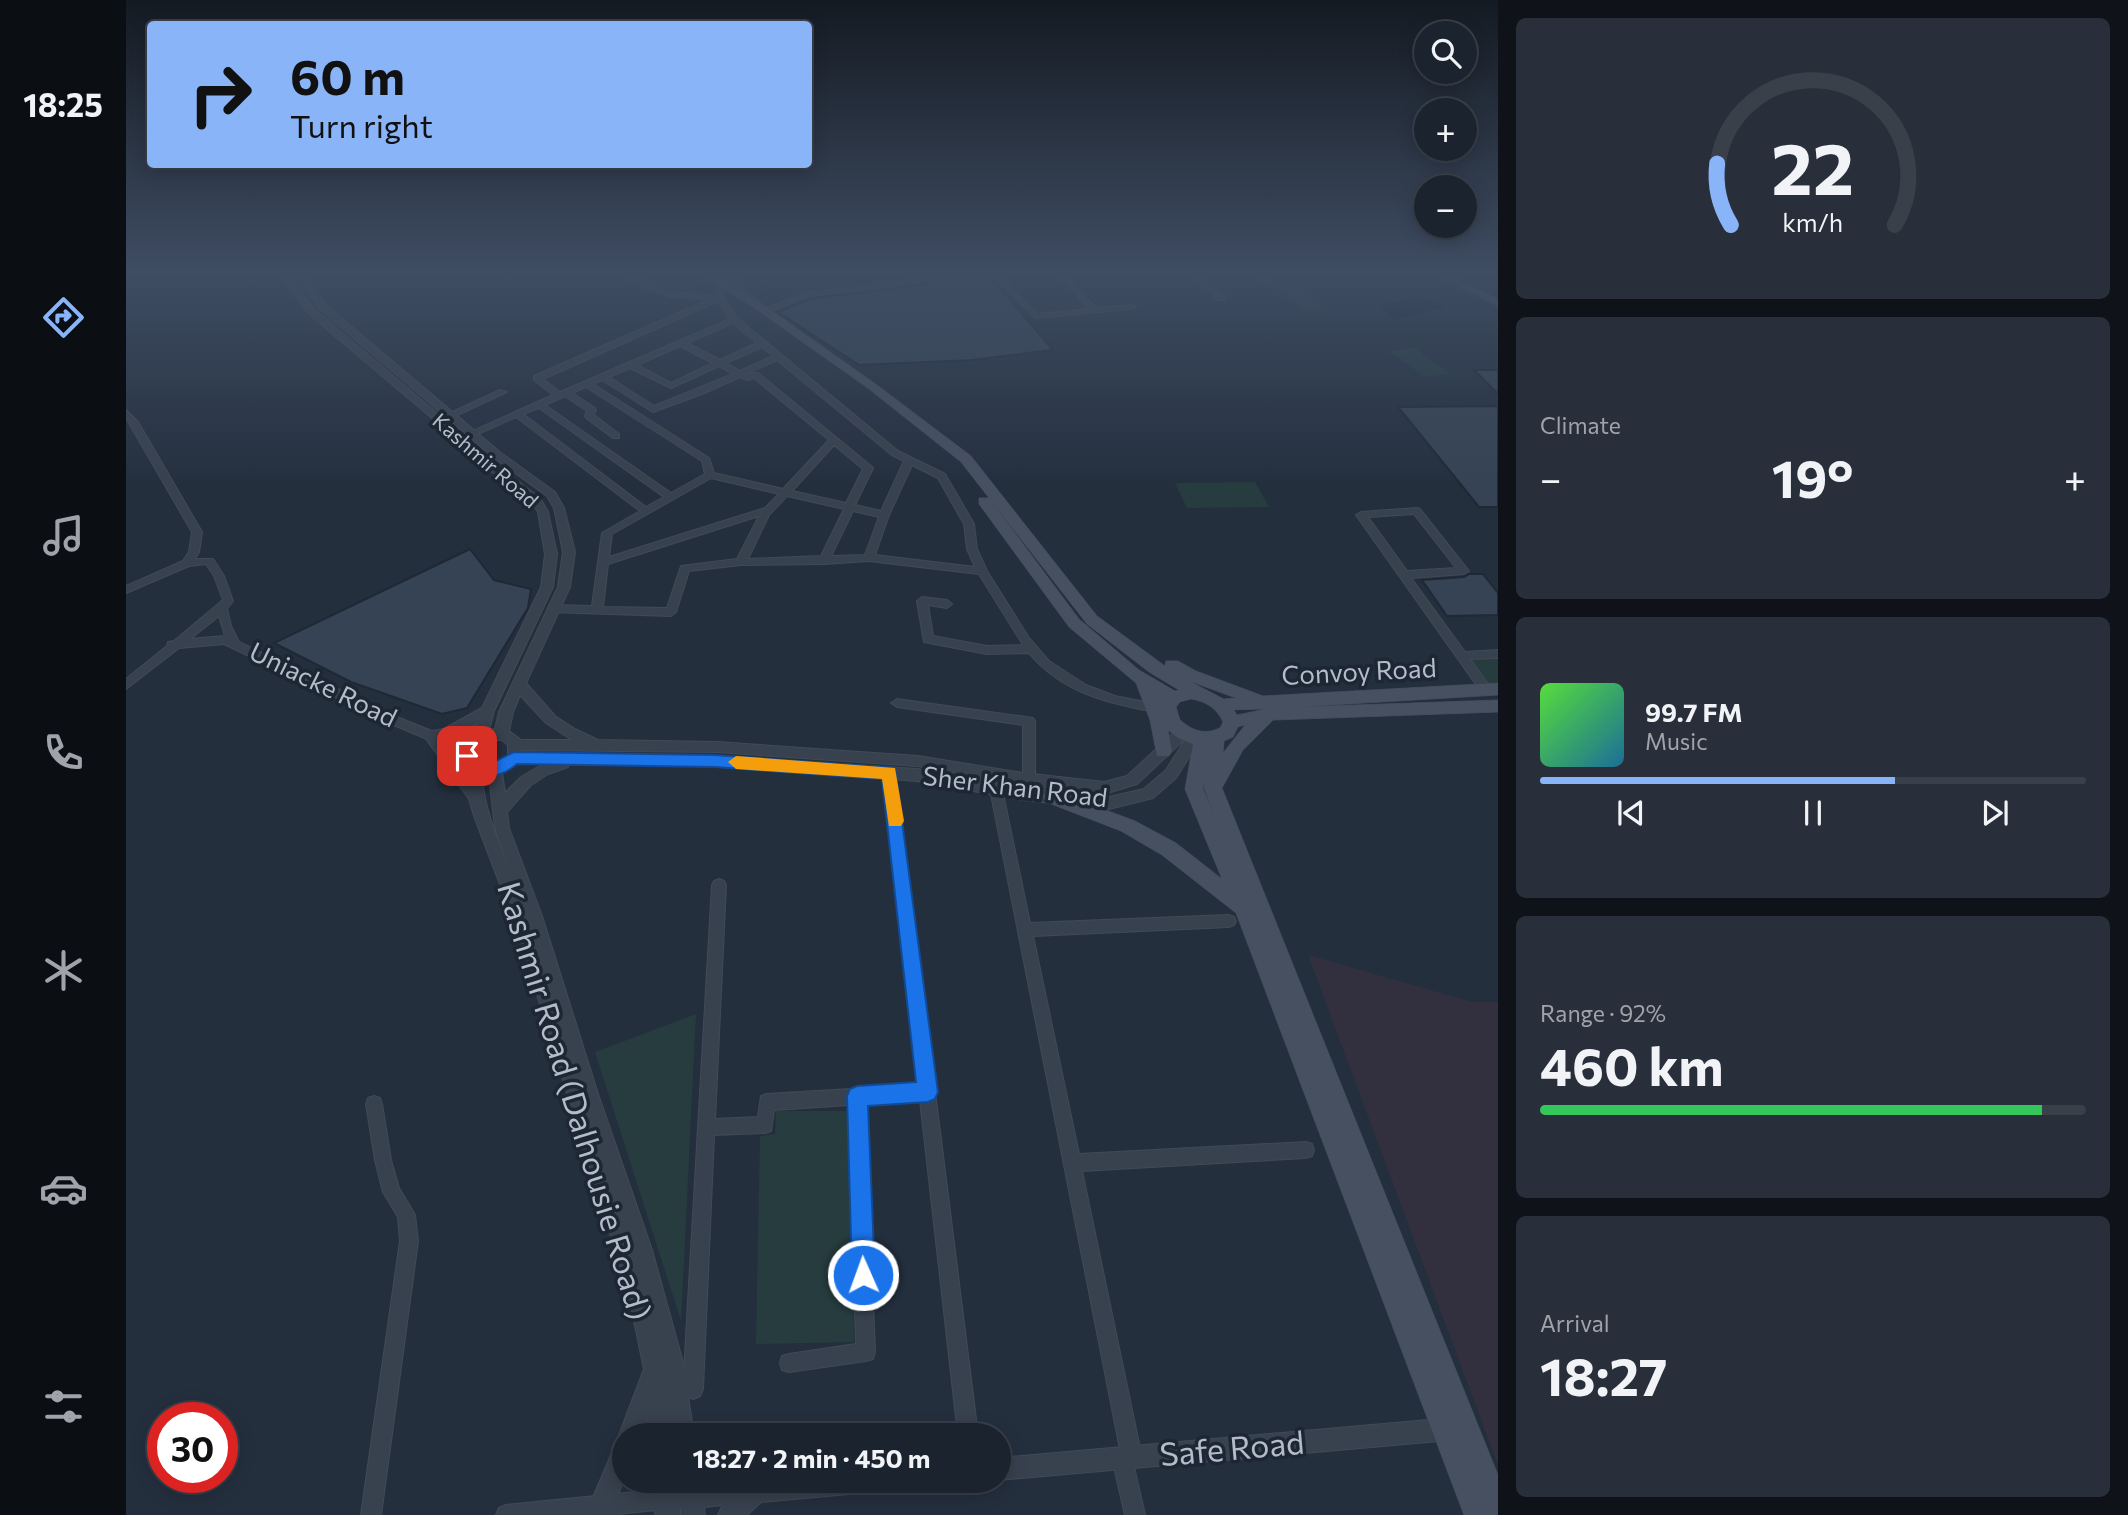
<!DOCTYPE html>
<html lang="en">
<head>
<meta charset="utf-8">
<style>
	:root { --surface:#1b232e; --page:#282f3a; --text:#f1f3f6; --muted:#a0a4aa; --line:#39404a; --accent:#8ab4f8 }
	body { margin:0; font-family:Commissioner,sans-serif; background:var(--page); color:var(--text); height:100vh; display:flex; flex-direction:column; font-size:26px; white-space:nowrap }
	* { box-sizing:border-box; margin:0 }
	p { font-size:23px; color:var(--muted) }
	.icon { flex:none; width:38px; height:38px; fill:none; stroke:currentColor; stroke-width:2; stroke-linecap:round; stroke-linejoin:round }
	.map { position:relative; flex:1; overflow:hidden }
	.details { display:flex; flex-direction:column; gap:18px; padding:18px; background:#0f1319; width:630px }
	.details>* { flex:none }
	.hud { position:absolute; left:21px; top:21px; width:665px; height:147px; border-radius:7px; box-shadow:0 4px 18px #0003,0 0 0 2px var(--line); background:#8ab4f8; color:#111; overflow:hidden }
	.controls { position:absolute; left:1288px; top:21px; display:grid; gap:14px }
	.controls a { display:grid; place-items:center; width:63px; height:63px; border-radius:50%; background:var(--surface); box-shadow:0 4px 18px #0003,0 0 0 2px var(--line); font-size:35px }
	.speed { position:absolute; left:21px; top:1402px; display:flex; gap:14px; font-size:35px; font-weight:700; text-align:center }
	.speed>* { display:grid; place-content:center; width:91px; height:91px; border-radius:50%; background:var(--surface); box-shadow:0 4px 18px #0003,0 0 0 2px var(--line); line-height:1 }
	.speed .limit { border:10px solid #d22; background:#fff; color:#111 }
	.pin { position:absolute; display:grid; place-items:center; width:60px; height:60px; color:#fff; margin:-30px; border-radius:14px; box-shadow:0 4px 10px #0006 }
	.me { position:absolute; width:77px; margin:-38px; rotate:358deg; stroke-linejoin:round; filter:drop-shadow(0 0 5px #0008) }
	.turn { display:flex; align-items:center; gap:24px; height:147px; padding:0 28px; font-size:32px }
	.turn .icon { width:91px; height:91px; stroke-width:2.5 }
	.turn b { display:block; font-size:49px; line-height:60px }
	.big { font-size:52px; font-weight:700; line-height:1.1 }
	.details .widget { flex:1; display:flex; flex-direction:column; justify-content:center; gap:10px; min-width:0; padding:0 24px; border-radius:10px; background:var(--page) }
	.details .dial { align-items:center; gap:0 }
	.dial svg { height:182px; overflow:visible; fill:none; stroke:var(--line); stroke-width:7; stroke-linecap:round; text-anchor:middle }
	.dial text { fill:var(--text); stroke:none }
	.song { display:flex; align-items:center; gap:21px }
	.cover { width:84px; height:84px; border-radius:10px; background:linear-gradient(135deg,hsl(110 70% 55%),hsl(200 70% 35%)) }
	.played { height:7px; border-radius:4px; background:linear-gradient(90deg,var(--accent) 65%,var(--line) 65%) }
	.keys { display:flex; justify-content:space-around; direction:ltr }
	.heat { display:flex; justify-content:space-between; align-items:center; font-size:38px; direction:ltr }
	.charge { height:10px; border-radius:5px; background:linear-gradient(90deg,#34c759 92%,var(--line) 0) }
	.trip { position:absolute; left:486px; top:1423px; width:399px; height:70px; border-radius:35px; background:var(--surface); box-shadow:0 4px 18px #0003,0 0 0 2px var(--line); font-weight:700; line-height:70px; text-align:center }
	main { display:flex; flex:1; min-height:0 }
	.tabs { display:flex; flex-direction:column; width:126px; justify-content:space-around; align-items:center; background:#0b0e12; color:var(--muted) }
	.tabs .icon { width:49px; height:49px }
	.tabs .on { color:var(--accent) }
	.tabs b { font-size:32px; color:var(--text) }
	.map>svg:first-child { display:block }
	.medical { fill:#32303f }
	.green { fill:#263c3f }
	.water { fill:#17263c }
	.building { fill:#364354; stroke:#1f2835; stroke-width:2 }
	.lines { fill:none; stroke-linecap:round; stroke-linejoin:round }
	.minor-casing { stroke:#414a57; stroke-width:2 }
	.tertiary-casing { stroke:#414a57; stroke-width:2 }
	.secondary-casing { stroke:#414a57; stroke-width:1 }
	.minor { fill:#38414e; fill-rule:evenodd }
	.tertiary { fill:#38414e; fill-rule:evenodd }
	.secondary { fill:#465061; fill-rule:evenodd }
	.route { fill:#1a73e8; stroke:#114b97; stroke-width:2 }
	.slow { fill:#f59e0b }
	.labels { text-anchor:middle; stroke-width:7; stroke-linejoin:round; paint-order:stroke }
	.far-street-label { font-size:21px; fill:#b4bcc9; stroke:#1d2633 }
	.street-label { font-size:26px; fill:#b4bcc9; stroke:#1d2633 }
	.near-street-label { font-size:32px; fill:#b4bcc9; stroke:#1d2633 }
</style>
</head>
<body>
<main>
<nav class="tabs">
<b>18:25</b>
<svg class="icon on" aria-label="directions" viewBox="0 0 24 24"><path d="M12 3l9 9-9 9-9-9zM9 14v-3h6M13 9l2 2-2 2"/></svg>
<svg class="icon" aria-label="music" viewBox="0 0 24 24"><path d="M9 18V5l10-2v13"/><circle cx="6" cy="18" r="3"/><circle cx="16" cy="16" r="3"/></svg>
<svg class="icon" aria-label="phone" viewBox="0 0 24 24"><path d="M5 4h4l2 5-3 2q2 4 5 5l2-3 5 2v4C11 20 4 13 5 4z"/></svg>
<svg class="icon" aria-label="climate" viewBox="0 0 24 24"><path d="M12 3v18M4 7l16 10M4 17L20 7"/></svg>
<svg class="icon" aria-label="car" viewBox="0 0 24 24"><path d="M5 17H2v-5l4-1 3-4h7l3 4 3 1v5h-3M9 17h6M6 11h13"/><circle cx="7" cy="17" r="2"/><circle cx="17" cy="17" r="2"/></svg>
<svg class="icon" aria-label="filters" viewBox="0 0 24 24"><path d="M4 7h16M4 17h16"/><circle cx="9" cy="7" r="2"/><circle cx="15" cy="17" r="2"/></svg>
</nav>
<div class="map">
<svg width="1372" height="1515" viewBox="0 0 1372 1515">
	<rect width="100%" height="100%" fill="#242f3e"/>
	<!-- medical -->
	<polygon class="medical" points="1182,955 1346,1002 1372,1002 1372,1465"/>
	<!-- green -->
	<g class="green">
		<polygon points="1176,286 1207,312 1181,315 1151,289"/>
		<polygon points="1287,347 1325,374 1299,377 1264,352"/>
		<polygon points="1129,482 1143,507 1061,508 1049,483"/>
		<polygon points="1372,659 1372,683 1358,684 1339,660"/>
		<polygon points="570,1014 555,1321 469,1052"/>
		<polygon points="650,1111 723,1111 728,1342 630,1344 634,1136 649,1134"/>
	</g>
	<!-- water -->
	<polygon class="water" points="1296,296 1320,307 1269,320 1253,306"/>
	<!-- building -->
	<g class="building">
		<polygon points="864,276 927,350 846,360 733,365 652,312 684,299"/>
		<polygon points="1348,370 1372,370 1372,394"/>
		<polygon points="1372,406 1372,507 1353,507 1272,407"/>
		<polygon points="344,549 368,580 405,589 402,608 341,708 316,714 225,682 148,643"/>
		<polygon points="1343,574 1357,574 1372,593 1372,615 1321,616 1296,580 1338,577"/>
	</g>
	<g class="lines">
		<defs>
			<g id="minor">
				<path d="M 490,273 L 496,273 L 548,293 L 590,295 L 591,288 L 597,288 L 598,299 L 611,318 L 772,451 L 819,474 L 848,524 L 851,549 L 861,571 L 903,638 L 923,661 L 960,685 L 989,696 L 1039,706 L 1041,709 L 1039,712 L 1035,713 C 984,704 938,694 903,653 L 861,654 L 798,642 L 791,601 L 796,597 L 821,600 L 826,604 L 821,608 L 802,605 L 807,636 L 861,646 L 897,645 L 853,574 L 743,561 L 698,564 L 615,565 L 563,571 L 550,612 L 545,616 L 424,612 L 423,609 L 424,606 L 428,605 L 466,606 L 476,533 L 514,511 L 390,417 L 336,441 L 329,439 L 427,395 L 408,380 L 408,376 L 584,299 L 544,297 L 491,275 ZM 592,301 L 604,319 L 434,392 L 417,379 ZM 607,323 L 631,343 L 594,360 L 561,343 ZM 554,346 L 587,363 L 545,383 L 511,365 ZM 636,347 L 647,356 L 614,371 L 600,363 ZM 651,360 L 766,455 L 778,461 L 755,511 L 729,505 L 747,468 L 745,466 L 632,373 L 620,374 ZM 593,366 L 607,374 L 528,406 L 483,377 L 504,368 L 545,388 ZM 614,377 L 622,380 L 628,378 L 703,440 L 657,489 L 588,473 L 583,458 L 467,384 L 476,380 L 527,412 L 576,394 ZM 460,387 L 576,461 L 579,474 L 545,493 L 419,405 L 439,396 L 461,411 L 459,416 L 460,418 L 487,438 L 493,438 L 493,434 L 468,415 L 470,410 L 469,408 L 446,393 ZM 413,408 L 538,497 L 520,507 L 397,414 ZM 708,445 L 737,469 L 720,503 L 666,491 ZM 786,465 L 812,478 L 838,524 L 841,549 L 849,567 L 749,555 L 763,515 ZM 585,478 L 653,494 L 639,508 L 483,557 L 486,534 ZM 661,496 L 718,509 L 695,556 L 622,559 L 643,515 ZM 727,511 L 753,517 L 739,555 L 705,556 ZM 633,516 L 611,559 L 555,566 L 541,608 L 477,607 L 482,564 Z"/>
				<polygon points="845,273 863,273 860,275 683,296 640,313 633,311 682,292"/>
				<polygon points="865,273 872,273 911,314 963,309 932,273 938,273 970,308 1006,305 1010,307 1006,309 909,318"/>
				<polygon points="1064,273 1071,273 1098,296 1098,300 1092,300"/>
				<polygon points="1126,273 1133,273 1148,285 1142,286"/>
				<polygon points="374,390 381,392 329,416 322,414"/>
				<path d="M 0,410 L 12,422 L 76,532 L 73,552 L 69,559 L 87,559 L 98,576 L 107,601 L 101,609 L 105,626 L 113,642 L 271,717 L 308,732 L 348,744 L 350,747 L 348,750 L 344,752 L 301,739 L 263,723 L 98,644 L 53,648 L 0,689 L 0,679 L 41,646 L 42,642 L 48,641 L 97,600 L 88,576 L 80,564 L 63,566 L 0,593 L 0,586 L 57,561 L 63,552 L 66,532 L 0,418 ZM 93,616 L 99,636 L 64,639 Z"/>
				<path d="M 1291,508 L 1294,509 L 1343,571 L 1338,574 L 1285,578 L 1339,652 L 1372,650 L 1372,658 L 1344,659 L 1364,687 L 1366,690 L 1364,693 L 1356,693 L 1230,515 L 1235,512 ZM 1288,514 L 1330,568 L 1281,571 L 1242,517 Z"/>
				<polygon points="771,699 907,718 909,721 909,780 907,784 899,784 897,780 897,725 771,707 765,703"/>
				<polygon points="763,768 767,770 769,773 852,1435 832,1435 794,1100 739,1104 749,1352 747,1359 740,1361 663,1372 656,1370 654,1363 656,1356 663,1354 730,1344 723,1105 648,1110 645,1131 639,1133 588,1135 577,1389 574,1396 567,1399 560,1396 557,1389 586,885 588,881 593,879 598,881 600,885 589,1119 632,1117 635,1096 641,1094 792,1085 757,773 759,770"/>
				<polygon points="870,784 874,785 876,789 904,923 1103,915 1108,917 1110,921 1108,925 1103,927 907,936 953,1154 1180,1142 1186,1144 1188,1150 1186,1156 1180,1158 956,1171 1016,1458 1013,1465 1008,1467 1019,1515 999,1515 986,1458 989,1451 994,1449 864,789 866,785"/>
				<polygon points="248,1096 254,1098 256,1104 265,1160 273,1188 289,1215 292,1241 255,1515 235,1515 274,1241 272,1217 257,1192 249,1160 240,1104 242,1098"/>
				<polygon points="540,1489 547,1492 550,1499 547,1506 540,1509 482,1515 370,1515 373,1508 380,1505"/>
			</g>
			<g id="tertiary">
				<path d="M 153,273 L 161,273 L 188,309 L 319,420 L 362,459 L 414,498 L 422,512 L 431,554 L 427,587 L 368,711 L 363,730 L 369,729 L 373,712 L 432,587 L 437,552 L 428,508 L 421,496 L 367,457 L 195,310 L 167,273 L 175,273 L 201,306 L 375,453 L 429,492 L 438,508 L 449,552 L 444,587 L 400,683 L 429,716 L 449,729 L 472,740 L 591,742 L 792,756 L 897,773 L 978,782 L 1001,776 L 1052,729 L 1062,729 L 1063,734 L 1073,734 L 1075,738 L 1050,778 L 1027,798 L 983,809 L 897,800 L 791,781 L 589,766 L 443,764 L 442,767 L 422,774 L 405,785 L 381,812 L 383,828 L 416,916 L 472,1094 L 526,1250 L 556,1359 L 568,1435 L 546,1435 L 545,1428 L 545,1435 L 523,1435 L 522,1418 L 515,1435 L 499,1435 L 499,1477 L 488,1504 L 494,1515 L 467,1515 L 463,1507 L 491,1441 L 495,1439 L 493,1435 L 518,1369 L 503,1296 L 391,929 L 348,816 L 343,799 L 298,736 L 300,732 L 318,729 L 356,708 L 415,587 L 419,554 L 412,512 L 406,502 L 354,463 L 313,424 L 182,313 ZM 394,695 L 420,723 L 446,740 L 395,740 L 383,731 L 387,712 ZM 351,723 C 348,736 339,743 334,756 L 342,775 L 316,740 L 326,738 ZM 1061,737 L 1040,770 L 1018,789 L 983,797 L 897,788 L 791,769 L 589,756 L 397,753 L 397,750 L 591,752 L 792,766 L 897,785 L 978,794 L 1011,784 ZM 364,740 L 376,740 L 382,745 L 382,756 L 369,765 L 351,763 L 348,756 L 353,747 ZM 392,763 L 417,764 L 395,777 L 379,793 L 376,773 ZM 356,776 L 363,776 L 369,828 L 382,866 C 370,836 358,808 356,776 Z"/>
				<polygon points="585,273 593,273 593,277 584,284 578,284 577,282 585,276"/>
				<polygon points="595,273 603,273 634,303 634,307 628,307"/>
				<polygon points="1325,1418 1333,1421 1336,1429 1333,1437 1325,1440 873,1480 873,1458"/>
				<polygon points="526,1480 550,1480 550,1486 552,1486 552,1480 575,1480 575,1484 614,1480 756,1480 753,1488 745,1492 635,1502 621,1515 592,1515 597,1505 578,1507 579,1515 555,1515 555,1509 552,1510 553,1515 529,1515"/>
			</g>
			<g id="secondary">
				<path d="M 573,273 L 584,273 L 635,303 L 751,385 L 845,456 L 971,616 L 1039,666 L 1040,661 L 1052,661 L 1070,671 L 1137,696 L 1372,683 L 1372,695 L 1171,707 L 1372,700 L 1372,712 L 1147,720 L 1117,750 L 1096,788 L 1372,1475 L 1372,1515 L 1338,1515 L 1110,913 L 1036,855 L 995,831 L 920,802 L 917,797 L 920,792 L 926,790 L 1009,821 L 1050,843 L 1096,879 L 1059,789 L 1067,744 L 1052,738 L 1042,730 L 1046,751 L 1043,756 L 1031,756 L 1024,720 L 1010,683 L 943,627 L 853,504 L 853,498 L 863,498 L 953,619 L 1013,670 L 1049,691 L 1053,690 L 1023,672 L 961,624 L 835,462 L 743,389 L 627,307 ZM 1063,681 L 1110,698 L 1098,699 ZM 1065,699 C 1079,701 1091,708 1097,722 L 1094,728 C 1078,735 1067,731 1054,720 L 1050,707 L 1054,702 ZM 1140,709 L 1111,715 L 1108,710 ZM 1119,725 L 1097,753 L 1098,741 L 1107,737 L 1112,727 ZM 1078,781 L 1078,788 L 1088,814 L 1077,789 Z"/>
				<polygon points="1308,273 1320,273 1372,299 1372,306"/>
			</g>
		</defs>
		<!-- minor casing -->
		<use href="#minor" class="minor-casing"/>
		<!-- tertiary casing -->
		<use href="#tertiary" class="tertiary-casing"/>
		<!-- secondary casing -->
		<use href="#secondary" class="secondary-casing"/>
		<!-- minor -->
		<use href="#minor" class="minor"/>
		<!-- tertiary -->
		<use href="#tertiary" class="tertiary"/>
		<!-- secondary -->
		<use href="#secondary" class="secondary"/>
	</g>
	<!-- sky -->
	<linearGradient id="sky" x2="0" y2="1"><stop stop-color="#141a22"/><stop offset="0.56" stop-color="#3f4d63"/><stop offset="1" stop-color="#3f4d63" stop-opacity="0"/></linearGradient>
	<rect width="1372" height="485" fill="url(#sky)"/>
	<!-- route -->
	<path class="route" d="M 341,749 L 346,751 L 351,763 L 362,765 L 388,752 L 589,755 L 769,768 L 812,1092 L 809,1099 L 802,1102 L 742,1106 L 749,1275 L 746,1283 L 737,1287 L 729,1283 L 726,1275 L 721,1096 L 724,1089 L 731,1086 L 790,1082 L 756,779 L 589,767 L 391,764 C 373,779 361,778 340,771 L 333,756 Z"/>
	<!-- slow -->
	<polygon class="slow" points="610,756 769,768 778,821 775,826 763,826 756,779 610,769 602,762"/>
	<g class="labels">
		<!-- far-street labels -->
		<g class="far-street-label">
			<text transform="translate(359 461) rotate(41)" y="7">Kashmir Road</text>
		</g>
		<!-- street labels -->
		<g class="street-label">
			<text transform="translate(1233 672) rotate(-3)" y="9">Convoy Road</text>
			<text transform="translate(197 685) rotate(26)" y="9">Uniacke Road</text>
			<text transform="translate(889 787) rotate(7)" y="9">Sher Khan Road</text>
		</g>
		<!-- near-street labels -->
		<g class="near-street-label">
			<text transform="translate(448 1101) rotate(73)" y="11">Kashmir Road (Dalhousie Road)</text>
			<text transform="translate(1106 1449) rotate(-5)" y="11">Safe Road</text>
		</g>
	</g>
</svg>
<div class="controls">
<a><svg class="icon" aria-label="search" viewBox="0 0 24 24"><circle cx="10" cy="10" r="6"/><path d="M15 15l6 6"/></svg></a>
<a>+</a>
<a>−</a>
</div>
<div class="speed"><div class="limit">30</div></div>
<div class="pin" style="left:341px;top:756px;background:#d93025"><svg class="icon" aria-label="arrive" viewBox="0 0 24 24"><path d="M6 21V4h12l-3 4 3 4H6"/></svg></div>
<svg class="me" style="left:737px;top:1275px" viewBox="-20 -20 40 40"><circle r="17" fill="#1a73e8" stroke="#fff" stroke-width="3"/><path d="M0-11L8 9 0 5-8 9z" fill="#fff"/></svg>
<div class="trip">18:27 · 2 min · 450 m</div>
<div class="hud">
<div class="turn"><svg class="icon" aria-label="right" viewBox="0 0 24 24"><path d="M7 20v-9h11M14 6l5 5-5 5"/></svg><div><b>60 m</b>Turn right</div></div>
</div>
</div>
<section class="details">
<div class="widget dial"><svg viewBox="0 0 100 80">
<path d="M14 69A42 42 0 1 1 86 69"/>
<path d="M14 69A42 42 0 0 1 8 42" stroke="#8ab4f8"/>
<text x="50" y="56" font-size="32" font-weight="700">22</text>
<text x="50" y="72" font-size="11">km/h</text>
</svg></div>
<div class="widget"><p>Climate</p>
<div class="heat"><a>−</a><b class="big">19°</b><a>+</a></div>
</div>
<div class="widget">
<div class="song"><i class="cover"></i><div><b>99.7 FM</b><p>Music</p></div></div>
<div class="played"></div>
<div class="keys"><svg class="icon" aria-label="previous" viewBox="0 0 24 24"><path d="M18 5L8 12l10 7zM5 5v14"/></svg><svg class="icon" aria-label="pause" viewBox="0 0 24 24"><path d="M8 5v14M16 5v14"/></svg><svg class="icon" aria-label="next" viewBox="0 0 24 24"><path d="M6 5l10 7-10 7zM19 5v14"/></svg></div>
</div>
<div class="widget"><p>Range · 92%</p><b class="big">460 km</b><div class="charge"></div></div>
<div class="widget"><p>Arrival</p><b class="big">18:27</b></div>
</section>
</main>
</body>
</html>
